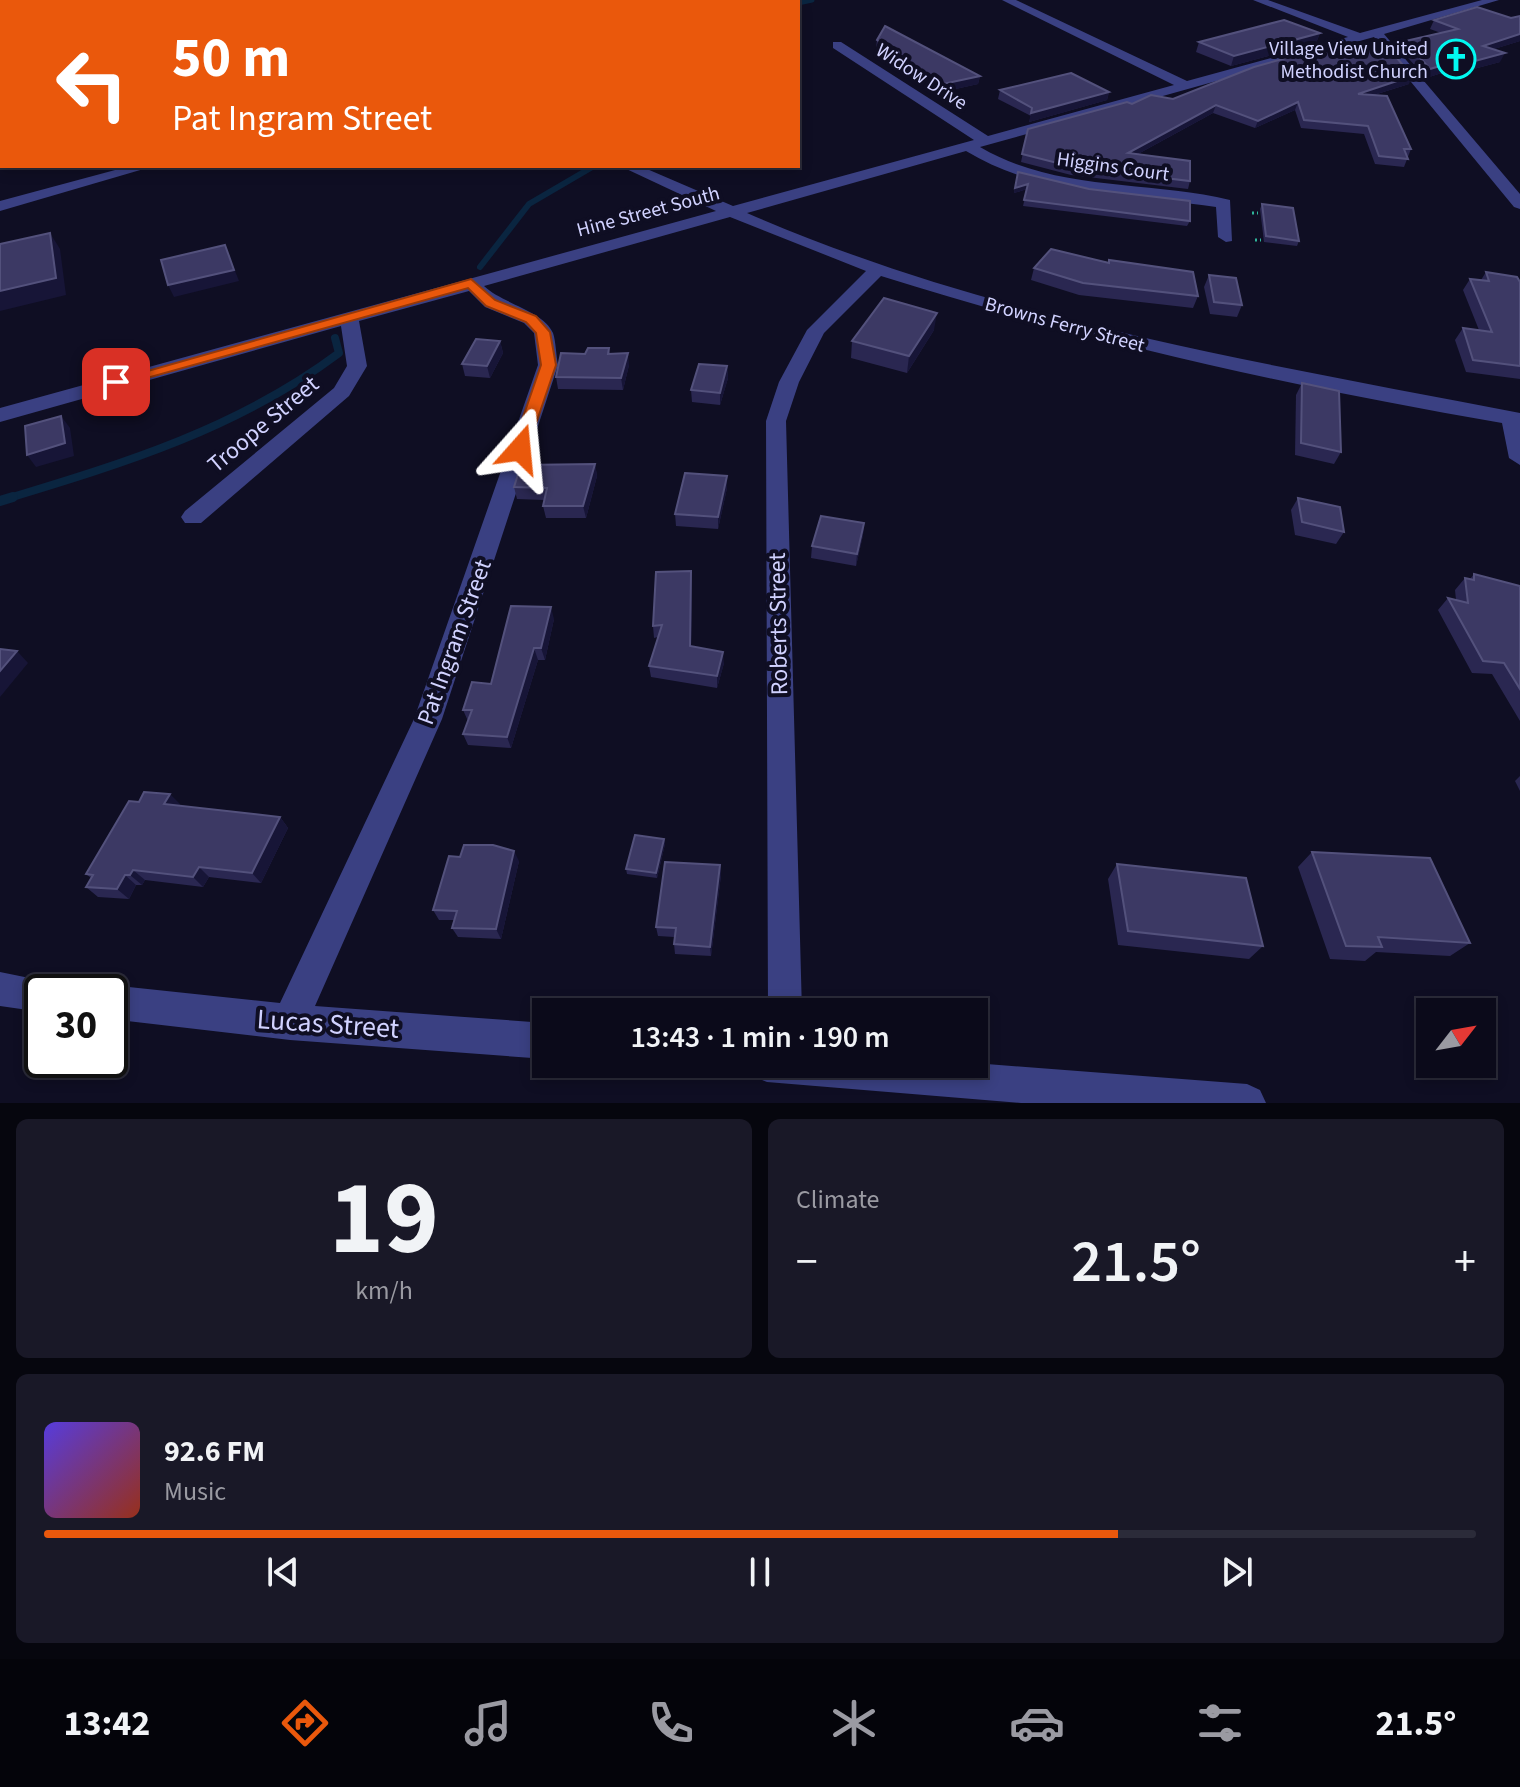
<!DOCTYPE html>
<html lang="en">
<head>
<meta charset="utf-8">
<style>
	:root { --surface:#0b0a1a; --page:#191827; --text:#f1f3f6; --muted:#9a9aa2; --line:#2b2b39; --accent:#ea580c }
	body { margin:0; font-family:"Source Sans 3",sans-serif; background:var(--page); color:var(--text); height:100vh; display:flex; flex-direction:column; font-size:30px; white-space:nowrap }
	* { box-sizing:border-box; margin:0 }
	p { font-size:26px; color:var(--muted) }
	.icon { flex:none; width:44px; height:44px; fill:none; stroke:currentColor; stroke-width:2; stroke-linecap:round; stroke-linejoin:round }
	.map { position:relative; height:1103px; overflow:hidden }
	.sheet { display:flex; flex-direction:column; gap:16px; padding:16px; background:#06060e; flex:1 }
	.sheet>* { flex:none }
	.top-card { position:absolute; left:0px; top:0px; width:800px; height:168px; box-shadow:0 4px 12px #0003,0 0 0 2px var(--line); background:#ea580c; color:#fff; overflow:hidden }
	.needle { width:52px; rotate:59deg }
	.tools { position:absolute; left:1416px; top:998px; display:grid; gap:16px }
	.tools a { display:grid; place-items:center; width:80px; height:80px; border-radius:0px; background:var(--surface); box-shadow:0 4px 12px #0003,0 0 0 2px var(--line); font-size:40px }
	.speed { position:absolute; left:24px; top:974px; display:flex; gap:16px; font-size:40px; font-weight:700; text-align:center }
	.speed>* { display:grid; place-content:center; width:104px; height:104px; border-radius:50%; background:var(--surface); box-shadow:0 4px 12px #0003,0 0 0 2px var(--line); line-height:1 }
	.speed .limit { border:4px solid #111; border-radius:12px; background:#fff; color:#111 }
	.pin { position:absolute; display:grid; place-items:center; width:68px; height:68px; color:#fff; margin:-34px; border-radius:16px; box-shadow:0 4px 12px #0006 }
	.me { position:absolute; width:88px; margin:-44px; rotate:18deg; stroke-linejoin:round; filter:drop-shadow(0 0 6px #0008) }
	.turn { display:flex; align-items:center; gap:28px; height:168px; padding:0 40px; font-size:36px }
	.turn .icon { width:104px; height:104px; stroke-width:2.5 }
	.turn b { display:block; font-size:56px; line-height:68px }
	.big { font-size:60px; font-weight:600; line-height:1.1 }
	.sheet .card { flex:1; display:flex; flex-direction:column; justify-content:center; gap:12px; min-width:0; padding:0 28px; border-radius:12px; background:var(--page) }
	.sheet .dial { align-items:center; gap:0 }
	.dial b { font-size:104px; line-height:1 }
	.song { display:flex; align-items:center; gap:24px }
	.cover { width:96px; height:96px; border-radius:12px; background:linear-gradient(135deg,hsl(250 70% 55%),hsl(10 70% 35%)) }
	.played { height:8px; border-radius:4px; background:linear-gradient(90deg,var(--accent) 75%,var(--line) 75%) }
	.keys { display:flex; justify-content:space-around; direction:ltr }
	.heat { display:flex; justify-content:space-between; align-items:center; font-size:44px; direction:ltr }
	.sheet .tiles { flex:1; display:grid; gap:16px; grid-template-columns:1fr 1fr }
	.card:last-child { grid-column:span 2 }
	.trip { position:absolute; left:532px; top:998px; width:456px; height:80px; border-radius:0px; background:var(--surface); box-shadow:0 4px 12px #0003,0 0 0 2px var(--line); font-weight:600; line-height:80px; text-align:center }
	.dock { display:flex; height:128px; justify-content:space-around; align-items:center; background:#04040a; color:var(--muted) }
	.dock .icon { width:56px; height:56px }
	.dock .selected { color:var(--accent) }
	.dock b { font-size:36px; color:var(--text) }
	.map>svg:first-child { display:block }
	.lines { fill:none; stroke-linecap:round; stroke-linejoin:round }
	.stream-far3 { stroke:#0a2540; stroke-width:5 }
	.stream-far2 { stroke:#0a2540; stroke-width:6 }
	.stream-far1 { stroke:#0a2540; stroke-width:8 }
	.stream { stroke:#0a2540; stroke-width:10 }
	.path { stroke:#2fb49a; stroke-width:3; stroke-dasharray:2 3; stroke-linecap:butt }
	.minor { fill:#3a4082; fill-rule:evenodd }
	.wall { fill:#2a2751 }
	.shaded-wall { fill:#171537 }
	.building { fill:#3c3964; stroke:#53517c; stroke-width:2 }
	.route { fill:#ea580c; stroke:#983908; stroke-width:2 }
	.labels { text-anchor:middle; stroke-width:8; stroke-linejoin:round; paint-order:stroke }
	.far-poi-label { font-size:20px; fill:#d1d2ff; stroke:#0f0e23; text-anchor:end }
	.far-street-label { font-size:20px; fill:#d1d2ff; stroke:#0f0e23 }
	.street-label { font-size:24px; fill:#d1d2ff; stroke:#0f0e23 }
	.near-street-label { font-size:28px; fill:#d1d2ff; stroke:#0f0e23 }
</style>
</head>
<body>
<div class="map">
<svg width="1520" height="1103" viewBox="0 0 1520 1103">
	<rect width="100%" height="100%" fill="#0f0e23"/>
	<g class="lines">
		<!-- stream-far3 -->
		<polyline class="stream-far3" points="798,3 812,0"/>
		<!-- stream-far2 -->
		<polyline class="stream-far2" points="480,267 529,204 594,166"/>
		<!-- stream-far1 -->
		<path class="stream-far1" d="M 6,499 C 125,463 239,428 339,353 L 335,338"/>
		<!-- stream -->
		<polyline class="stream" points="0,501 13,497"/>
		<!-- path -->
		<g class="path">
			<polyline points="1252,213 1258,213"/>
			<polyline points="1255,240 1261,240"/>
		</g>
		<!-- minor -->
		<g class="minor">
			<polygon points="410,0 420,0 421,2 411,2"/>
			<path d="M 1002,0 L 1016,0 L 1187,81 L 1348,37 L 1253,0 L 1268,0 L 1360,33 L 1482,0 L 1499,0 L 1384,34 L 1520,194 L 1520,209 L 1514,207 L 1374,37 L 980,147 C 1056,192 1147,180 1230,200 L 1232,241 L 1226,242 L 1218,237 L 1216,207 C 1133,195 1040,196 966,151 L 747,213 C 993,320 1259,362 1520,413 L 1520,465 L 1509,458 L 1502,423 C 1292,387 1084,340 881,276 L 824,333 L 799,382 L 786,421 L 802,1012 L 768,1012 L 766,421 L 779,382 L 807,330 L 866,271 L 730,217 L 484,286 C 503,304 544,311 553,333 C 556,342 556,355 558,365 L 442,719 L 315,1006 L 546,1023 L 546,1059 L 290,1040 L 110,1019 L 110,992 L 97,992 L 110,985 L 280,1003 L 414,719 L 538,365 L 534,333 L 524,323 L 485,307 L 469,291 L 359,321 L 367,366 L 349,396 L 201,523 L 185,523 L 181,517 L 185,511 L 334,388 L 347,366 L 341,326 L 0,422 L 0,408 L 716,211 L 620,166 L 640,166 L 733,206 L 974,140 L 833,48 L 833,42 L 841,42 L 988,136 L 1174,85 Z"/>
			<rect x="0" y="12" width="2" height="6"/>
			<polygon points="2,30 2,38 0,39 0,31"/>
			<polygon points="0,105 2,105 0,114"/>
			<polygon points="130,166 154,166 0,211 0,201"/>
			<polygon points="0,972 54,983 58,992 42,992 42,1012 0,1006"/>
			<polygon points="974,1063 1247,1084 1260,1090 1266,1103 1021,1103 767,1082 754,1077 749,1064"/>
		</g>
	</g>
	<!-- wall -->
	<g class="wall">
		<polygon points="1434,20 1520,41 1494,49 1500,62 1451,75 1448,71 1426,78 1401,50 1405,41 1441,33 1430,29"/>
		<polygon points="1320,33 1316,43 1231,66 1196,52 1199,42"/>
		<polygon points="877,40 980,76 978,84 942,92 876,48"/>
		<polygon points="1409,84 1374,95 1411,149 1404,167 1375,164 1364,134 1301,128 1295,110 1255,128 1213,113 1138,154 1190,181 1188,189 1071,175 1021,162 1028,129 1132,104 1173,99"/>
		<polygon points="1000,90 1109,92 1107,100 1029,122 1031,116 998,99"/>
		<polygon points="1018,172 1190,221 1187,226 1023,206 1027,189 1014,193"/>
		<polygon points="1262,204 1299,241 1297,246 1264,242 1260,209"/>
		<polygon points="1034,268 1198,296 1193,308 1079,295 1031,280"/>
		<polygon points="1486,272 1520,282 1520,379 1466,372 1455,340 1463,328 1479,330 1463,290 1470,279 1481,280"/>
		<polygon points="1209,275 1242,305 1237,317 1210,314 1204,287"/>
		<polygon points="934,330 907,373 851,358 852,341"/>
		<polygon points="500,341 503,353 490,378 465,376 462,364"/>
		<polygon points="609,348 610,354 629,365 623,390 558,389 556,377 585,354"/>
		<polygon points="727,366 728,378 720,405 692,402 691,390"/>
		<polygon points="1302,383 1341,452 1334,464 1295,455 1296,395"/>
		<polygon points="595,464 597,476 586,518 546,518 543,506 544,500 517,499 514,487"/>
		<polygon points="727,476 727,488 718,529 676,526 675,514"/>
		<polygon points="1298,498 1344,532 1336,544 1295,535 1291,510"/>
		<polygon points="864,523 863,535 856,566 811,558 812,546"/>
		<polygon points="1474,574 1520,586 1520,721 1492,674 1472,673 1438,610 1448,598 1456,600 1455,590 1465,578 1470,579"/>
		<polygon points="692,583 691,647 724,663 717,688 651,677 649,666 658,637 654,638 653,626"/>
		<polygon points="554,619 545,660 538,660 511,748 468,745 463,734 468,721 463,710 491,684"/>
		<polygon points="1520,776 1520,791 1515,781"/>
		<polygon points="180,804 179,806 280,817 288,828 261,883 209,877 203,887 145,880 142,885 136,885 129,899 98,897 86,887 91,878 86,874"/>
		<polygon points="664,839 665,844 657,878 627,874 626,869"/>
		<polygon points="1312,852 1470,943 1450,956 1376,952 1365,961 1330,959 1298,867"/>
		<polygon points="519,861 501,939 458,937 452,928 454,920 439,920 433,910"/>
		<polygon points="1117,864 1263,946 1249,959 1118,945 1108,879"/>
		<polygon points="720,865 721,875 711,956 675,954 674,944 674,937 658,936 656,927"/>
	</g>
	<!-- shaded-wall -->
	<g class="shaded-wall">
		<polygon points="1320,33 1316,43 1231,66 1234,56"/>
		<polygon points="1520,34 1520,41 1478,54 1483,46"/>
		<polygon points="1505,53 1500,62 1451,75 1456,66"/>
		<polygon points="1453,62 1448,71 1426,78 1430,69"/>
		<polygon points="980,76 978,84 942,92 943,84"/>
		<polygon points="1412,76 1409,84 1354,101 1358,94"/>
		<polygon points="1109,92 1107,100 1029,122 1031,113"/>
		<polygon points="1298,102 1295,110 1255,128 1258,121"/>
		<polygon points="1216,105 1213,113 1125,161 1128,153"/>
		<polygon points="1028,184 1027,189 1014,193 1015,188"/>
		<polygon points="50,233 60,249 66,295 0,311 0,291"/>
		<polygon points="225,245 239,281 174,297 168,285"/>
		<polygon points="937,313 934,330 907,373 909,356"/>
		<polygon points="500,341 503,353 490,378 487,366"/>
		<polygon points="628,353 629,365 623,390 621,378"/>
		<polygon points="727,366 728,378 720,405 720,393"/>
		<polygon points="61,416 70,428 74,456 36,467 27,455"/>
		<polygon points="595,464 597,476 586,518 583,506"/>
		<polygon points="727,476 727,488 718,529 718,517"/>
		<polygon points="864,523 863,535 856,566 857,554"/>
		<polygon points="691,571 692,583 691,658 690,646"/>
		<polygon points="551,607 554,619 545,660 541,648"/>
		<polygon points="534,648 538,660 511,748 507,737"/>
		<polygon points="17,651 28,663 0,697 0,671"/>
		<polygon points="723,652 724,663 717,688 717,676"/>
		<polygon points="170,794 180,804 174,815 164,804"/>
		<polygon points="280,817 288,828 261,883 252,873"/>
		<polygon points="664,839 665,844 657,878 656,873"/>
		<polygon points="514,851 519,861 501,939 496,929"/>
		<polygon points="720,865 721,875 711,956 710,947"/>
		<polygon points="199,867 209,877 203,887 193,877"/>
		<polygon points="133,870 145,880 142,885 130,875"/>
		<polygon points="125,875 136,885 129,899 117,889"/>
	</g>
	<!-- building -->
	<g class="building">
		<polygon points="1477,7 1511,18 1520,16 1520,34 1483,46 1505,53 1456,66 1453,62 1430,69 1405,41 1458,29 1434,20"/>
		<polygon points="1284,20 1320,33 1234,56 1199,42"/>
		<polygon points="885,26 980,76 943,84 877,40"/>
		<polygon points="1340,43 1364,52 1387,46 1412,76 1358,94 1387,96 1411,149 1404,149 1408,159 1379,156 1368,126 1304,120 1298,102 1258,121 1216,105 1128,153 1190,161 1190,181 1073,167 1022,154 1028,129 1127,102 1132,104 1151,95 1173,99 1254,67"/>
		<polygon points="2,60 2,96 0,96 0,61"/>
		<polygon points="1071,73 1109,92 1031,113 1032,108 1000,90"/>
		<polygon points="1018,172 1089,189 1190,201 1190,221 1024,200 1028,184 1015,188"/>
		<polygon points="1262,204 1293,208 1299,241 1266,236"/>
		<polygon points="50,233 56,278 0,291 0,244"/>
		<polygon points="225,245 234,270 168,285 161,260"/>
		<polygon points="1051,249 1109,263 1109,260 1193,272 1198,296 1083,283 1034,268"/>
		<polygon points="1486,272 1517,277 1520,282 1520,366 1473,360 1463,328 1492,332 1470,279 1489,281"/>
		<polygon points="1209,275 1236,278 1242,305 1214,302"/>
		<polygon points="884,298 937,313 909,356 852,341"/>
		<polygon points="476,339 500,341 487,366 462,364"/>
		<polygon points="588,348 609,348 608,354 628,353 621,378 556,377 561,353 585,354"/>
		<polygon points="699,364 727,366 720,393 691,390"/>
		<polygon points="1302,383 1339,391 1341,452 1301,443"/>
		<polygon points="61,416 65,443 27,455 25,426"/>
		<polygon points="595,464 583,506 543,506 547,488 514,487 521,465"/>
		<polygon points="685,473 727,476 718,517 675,514"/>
		<polygon points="1298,498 1340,507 1344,532 1302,522"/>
		<polygon points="821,516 864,523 857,554 812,546"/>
		<polygon points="691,571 690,646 723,652 717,676 649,666 662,625 653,626 656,572"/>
		<polygon points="1474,574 1520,586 1520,689 1504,663 1483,661 1448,598 1468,603 1465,578 1474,580"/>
		<polygon points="511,606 551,607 541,648 534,648 507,737 463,734 472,710 463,710 472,682 491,684"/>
		<polygon points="0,649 17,651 0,671"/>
		<polygon points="144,792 170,794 164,804 280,817 252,873 199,867 193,877 133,870 130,875 125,875 117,889 86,887 93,875 86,874 129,801 139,802"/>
		<polygon points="635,835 664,839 656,873 626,869"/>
		<polygon points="464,845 493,845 514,851 496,929 452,928 457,911 433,910 449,856 460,857"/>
		<polygon points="1312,852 1430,858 1470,943 1378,937 1382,947 1346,946"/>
		<polygon points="665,862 720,865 710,947 674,944 676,928 656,927"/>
		<polygon points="1117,864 1246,878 1263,946 1128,931"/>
	</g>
	<!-- route -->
	<polygon class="route" points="471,279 495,300 536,316 550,332 556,365 526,453 520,455 512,449 541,365 536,333 526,322 486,306 468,288 122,385 109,382"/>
	<!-- icons -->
	<defs>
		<symbol id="church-ring" viewBox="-11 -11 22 22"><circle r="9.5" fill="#0f0e23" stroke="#02f9f1" stroke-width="1.5"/><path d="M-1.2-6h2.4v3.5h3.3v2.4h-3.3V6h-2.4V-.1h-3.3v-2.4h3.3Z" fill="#02f9f1"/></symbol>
	</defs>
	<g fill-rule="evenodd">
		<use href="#church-ring" x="1434" y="37" width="44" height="44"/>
	</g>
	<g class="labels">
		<!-- far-poi labels -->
		<g class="far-poi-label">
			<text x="1428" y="55">Village View United<tspan x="1428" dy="23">Methodist Church</tspan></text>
		</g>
		<!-- far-street labels -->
		<g class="far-street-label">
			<text transform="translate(922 76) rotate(33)" y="7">Widow Drive</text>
			<text transform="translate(1113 166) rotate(8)" y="7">Higgins Court</text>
			<text transform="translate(648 211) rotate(-15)" y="7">Hine Street South</text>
			<text transform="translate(1065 324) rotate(15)" y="7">Browns Ferry Street</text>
		</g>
		<!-- street labels -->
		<g class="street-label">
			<text transform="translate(263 424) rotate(-40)" y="8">Troope Street</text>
			<text transform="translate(778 624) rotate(-91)" y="8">Roberts Street</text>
			<text transform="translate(454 642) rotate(-70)" y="8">Pat Ingram Street</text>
		</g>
		<!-- near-street labels -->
		<g class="near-street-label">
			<text transform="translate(328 1023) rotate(4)" y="10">Lucas Street</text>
		</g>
	</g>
</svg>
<div class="tools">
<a><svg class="needle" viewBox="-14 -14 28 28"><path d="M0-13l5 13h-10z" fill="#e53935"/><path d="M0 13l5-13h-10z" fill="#9a9aa2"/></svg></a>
</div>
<div class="speed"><div class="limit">30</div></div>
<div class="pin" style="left:116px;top:382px;background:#d93025"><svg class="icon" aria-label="arrive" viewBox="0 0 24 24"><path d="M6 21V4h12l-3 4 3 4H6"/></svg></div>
<svg class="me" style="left:520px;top:449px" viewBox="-20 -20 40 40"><path d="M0-17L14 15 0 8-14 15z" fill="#ea580c" stroke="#fff" stroke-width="4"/></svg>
<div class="trip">13:43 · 1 min · 190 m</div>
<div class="top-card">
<div class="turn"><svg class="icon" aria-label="left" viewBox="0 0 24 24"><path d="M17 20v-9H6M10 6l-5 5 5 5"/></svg><div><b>50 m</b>Pat Ingram Street</div></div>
</div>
</div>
<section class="sheet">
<div class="tiles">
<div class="card dial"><b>19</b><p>km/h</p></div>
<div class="card"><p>Climate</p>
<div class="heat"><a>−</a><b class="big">21.5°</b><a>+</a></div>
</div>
<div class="card">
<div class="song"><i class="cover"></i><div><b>92.6 FM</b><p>Music</p></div></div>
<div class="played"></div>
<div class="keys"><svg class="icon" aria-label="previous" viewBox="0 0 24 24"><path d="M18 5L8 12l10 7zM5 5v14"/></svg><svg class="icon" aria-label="pause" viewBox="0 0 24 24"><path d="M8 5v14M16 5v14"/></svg><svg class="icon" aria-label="next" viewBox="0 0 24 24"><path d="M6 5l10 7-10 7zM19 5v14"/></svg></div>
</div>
</div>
</section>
<nav class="dock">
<b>13:42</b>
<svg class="icon selected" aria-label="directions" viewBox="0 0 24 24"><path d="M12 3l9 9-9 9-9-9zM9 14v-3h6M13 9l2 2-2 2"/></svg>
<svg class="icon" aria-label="music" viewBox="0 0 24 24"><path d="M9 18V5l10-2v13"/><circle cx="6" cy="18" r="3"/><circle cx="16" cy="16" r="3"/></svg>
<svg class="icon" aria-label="phone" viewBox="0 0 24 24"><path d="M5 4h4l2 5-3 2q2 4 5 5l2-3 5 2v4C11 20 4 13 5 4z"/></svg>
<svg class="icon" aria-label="climate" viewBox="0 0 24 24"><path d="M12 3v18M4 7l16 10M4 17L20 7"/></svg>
<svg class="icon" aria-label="car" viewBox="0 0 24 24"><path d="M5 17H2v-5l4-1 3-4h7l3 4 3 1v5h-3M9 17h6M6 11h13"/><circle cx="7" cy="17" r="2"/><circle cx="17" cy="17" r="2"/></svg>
<svg class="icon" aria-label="filters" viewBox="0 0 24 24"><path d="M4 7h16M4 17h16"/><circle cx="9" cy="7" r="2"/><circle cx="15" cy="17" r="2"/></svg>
<b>21.5°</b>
</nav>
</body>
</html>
